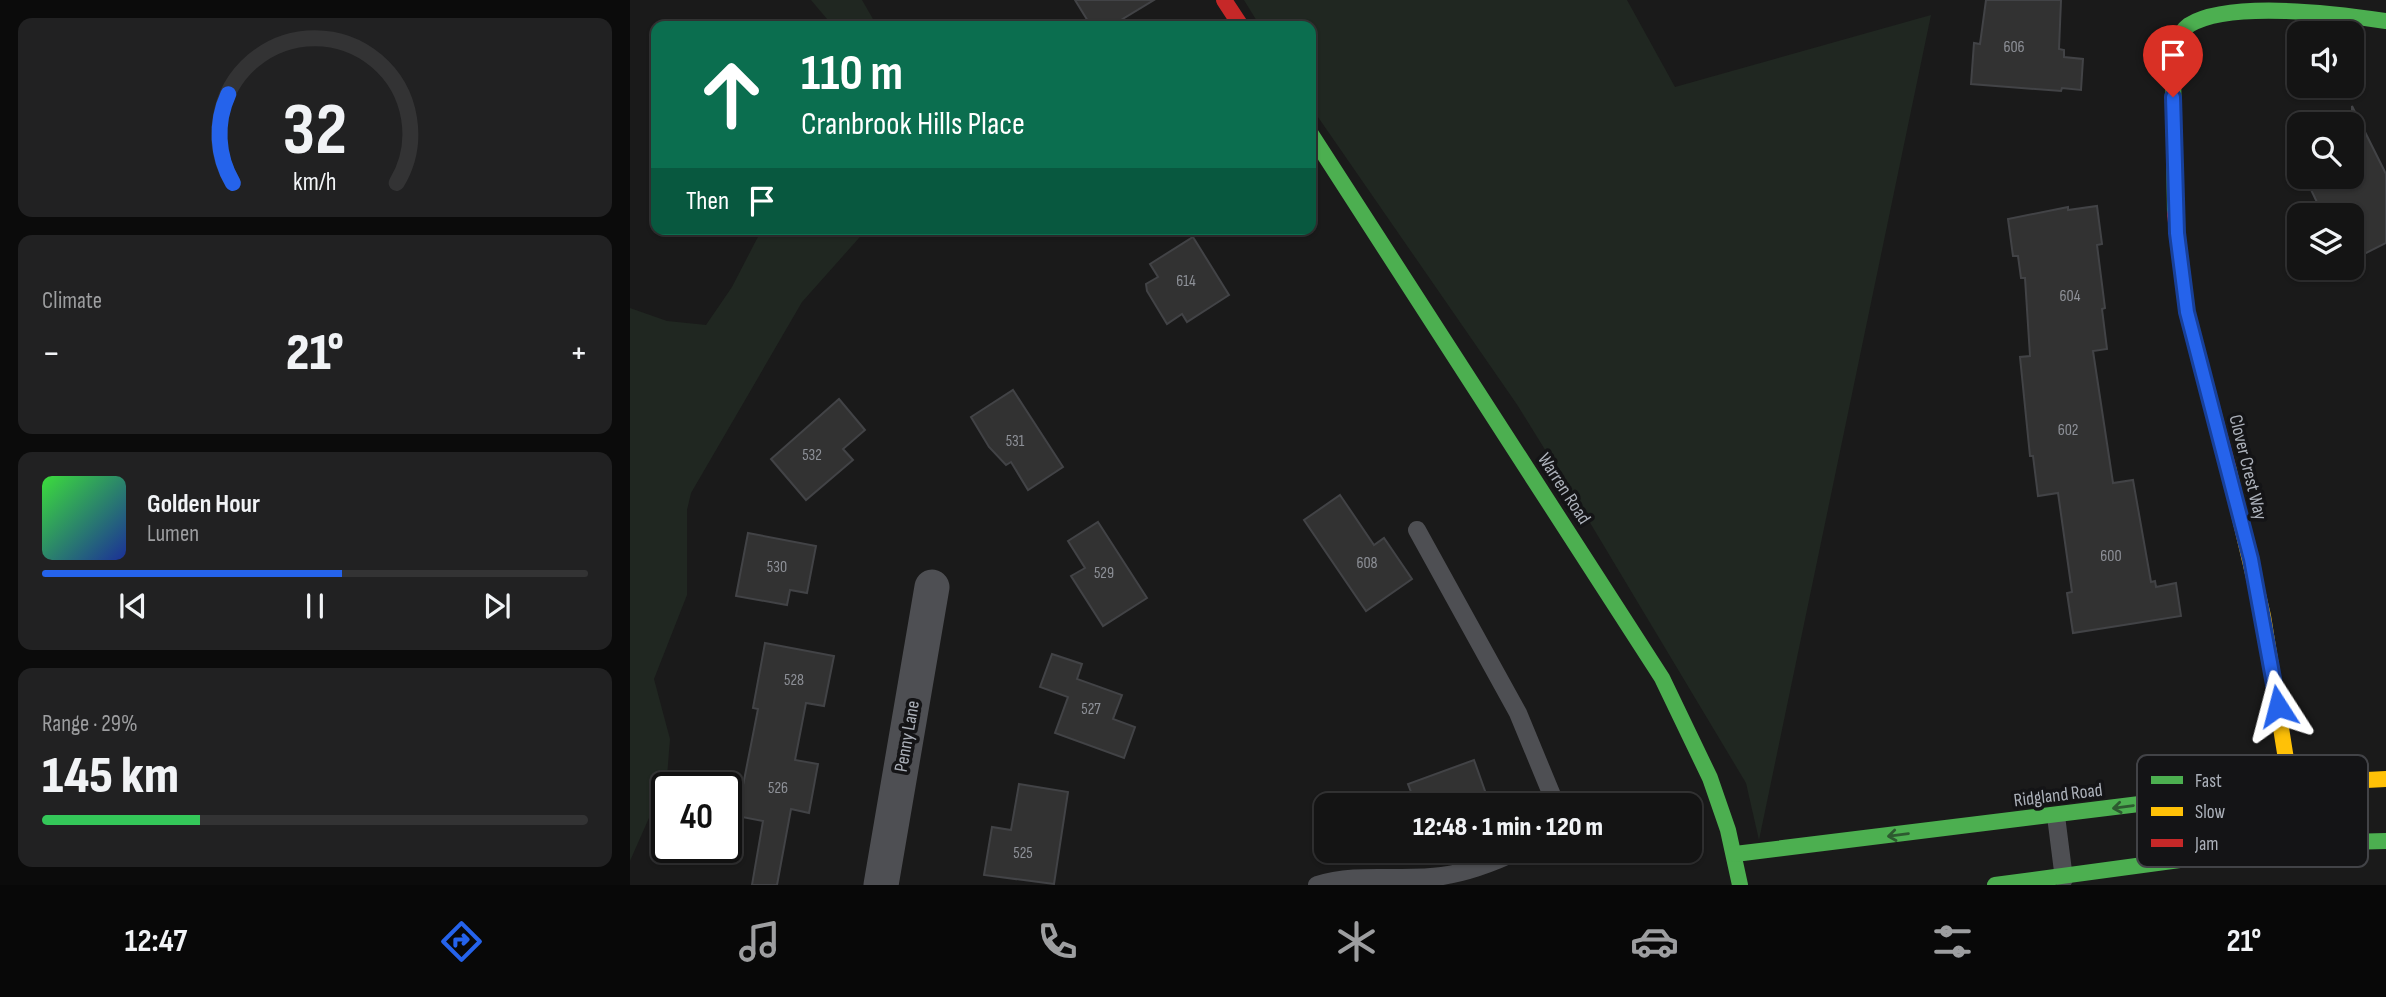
<!DOCTYPE html>
<html lang="en">
<head>
<meta charset="utf-8">
<style>
	:root { --surface:#141414; --page:#212122; --text:#f1f3f6; --muted:#9d9ea0; --line:#333334; --accent:#2563eb }
	body { margin:0; font-family:"Sofia Sans Condensed",sans-serif; background:var(--page); color:var(--text); height:100vh; display:flex; flex-direction:column; font-size:26px; white-space:nowrap }
	* { box-sizing:border-box; margin:0 }
	p { font-size:23px; color:var(--muted) }
	.icon { flex:none; width:38px; height:38px; fill:none; stroke:currentColor; stroke-width:2; stroke-linecap:round; stroke-linejoin:round }
	.map { position:relative; flex:1; overflow:hidden }
	.details { display:flex; flex-direction:column; gap:18px; padding:18px; background:#0b0b0b; width:630px }
	.details>* { flex:none }
	.guide { position:absolute; left:21px; top:21px; width:665px; height:214px; border-radius:14px; box-shadow:0 2px 5px #0004,0 0 0 2px var(--line); background:#0b6e4f; color:#fff; overflow:hidden }
	.controls { position:absolute; left:1657px; top:21px; display:grid; gap:14px }
	.controls a { display:grid; place-items:center; width:77px; height:77px; border-radius:14px; background:var(--surface); box-shadow:0 2px 5px #0004,0 0 0 2px var(--line); font-size:35px }
	.speed { position:absolute; left:21px; top:772px; display:flex; gap:14px; font-size:35px; font-weight:700; text-align:center }
	.speed>* { display:grid; place-content:center; width:91px; height:91px; border-radius:50%; background:var(--surface); box-shadow:0 2px 5px #0004,0 0 0 2px var(--line); line-height:1 }
	.speed .limit { border:4px solid #111; border-radius:10px; background:#fff; color:#111 }
	.pin { position:absolute; display:grid; place-items:center; width:60px; height:60px; color:#fff; margin:-72px -30px; border-radius:50% 50% 50% 0; rotate:-45deg; box-shadow:0 0 7px #0007 }
	.pin .icon { rotate:45deg }
	.me { position:absolute; width:77px; margin:-38px; rotate:351deg; stroke-linejoin:round; filter:drop-shadow(0 0 5px #0008) }
	.turn { display:flex; align-items:center; gap:24px; height:147px; padding:0 35px; font-size:32px }
	.turn .icon { width:91px; height:91px; stroke-width:2.5 }
	.turn b { display:block; font-size:49px; line-height:60px }
	.then { display:flex; align-items:center; height:66px; padding:0 35px; background:#0003; gap:14px; font-size:26px }
	.big { font-size:52px; font-weight:800; line-height:1.1 }
	.details .widget { flex:1; display:flex; flex-direction:column; justify-content:center; gap:10px; min-width:0; padding:0 24px; border-radius:14px; background:var(--page) }
	.details .dial { align-items:center; gap:0 }
	.dial svg { height:182px; overflow:visible; fill:none; stroke:var(--line); stroke-width:7; stroke-linecap:round; text-anchor:middle }
	.dial text { fill:var(--text); stroke:none }
	.song { display:flex; align-items:center; gap:21px }
	.cover { width:84px; height:84px; border-radius:10px; background:linear-gradient(135deg,hsl(120 70% 55%),hsl(230 70% 35%)) }
	.played { height:7px; border-radius:4px; background:linear-gradient(90deg,var(--accent) 55%,var(--line) 55%) }
	.keys { display:flex; justify-content:space-around; direction:ltr }
	.heat { display:flex; justify-content:space-between; align-items:center; font-size:38px; direction:ltr }
	.charge { height:10px; border-radius:5px; background:linear-gradient(90deg,#34c759 29%,var(--line) 0) }
	.trip { position:absolute; left:684px; top:793px; width:388px; height:70px; border-radius:14px; background:var(--surface); box-shadow:0 2px 5px #0004,0 0 0 2px var(--line); font-weight:800; line-height:70px; text-align:center }
	.dock { display:flex; height:112px; justify-content:space-around; align-items:center; background:#080808; color:var(--muted) }
	.dock .icon { width:49px; height:49px }
	.dock .current { color:var(--accent) }
	.dock b { font-size:32px; color:var(--text) }
	main { display:flex; flex:1; min-height:0 }
	.map>svg:first-child { display:block }
	.green { fill:#202721 }
	.building { fill:#323232; stroke:#424346; stroke-width:2 }
	.lines { fill:none; stroke-linecap:round; stroke-linejoin:round }
	.lane { stroke:#4e4f53; stroke-width:18 }
	.street { stroke:#4e4f53; stroke-width:35 }
	.fast { stroke:#4caf50; stroke-width:16 }
	.slow { stroke:#ffc107; stroke-width:16 }
	.jam { stroke:#c62828; stroke-width:16 }
	.oneway { stroke:#2d5a30 }
	.route-casing { stroke:#184099; stroke-width:18 }
	.route { stroke:#2563eb; stroke-width:12 }
	.labels { text-anchor:middle; stroke-width:7; stroke-linejoin:round; paint-order:stroke }
	.number-label { font-size:16px; fill:#8e9198 }
	.street-label { font-size:19px; fill:#acb1ba; stroke:#141416 }
	.key { fill:#141416; stroke:#424347; stroke-width:2 }
	.key-label { font-size:19px; fill:#acb1ba }
</style>
</head>
<body>
<main>
<section class="details">
<div class="widget dial"><svg viewBox="0 0 100 80">
<path d="M14 69A42 42 0 1 1 86 69"/>
<path d="M14 69A42 42 0 0 1 12 30" stroke="#2563eb"/>
<text x="50" y="56" font-size="32" font-weight="700">32</text>
<text x="50" y="72" font-size="11">km/h</text>
</svg></div>
<div class="widget"><p>Climate</p>
<div class="heat"><a>−</a><b class="big">21°</b><a>+</a></div>
</div>
<div class="widget">
<div class="song"><i class="cover"></i><div><b>Golden Hour</b><p>Lumen</p></div></div>
<div class="played"></div>
<div class="keys"><svg class="icon" aria-label="previous" viewBox="0 0 24 24"><path d="M18 5L8 12l10 7zM5 5v14"/></svg><svg class="icon" aria-label="pause" viewBox="0 0 24 24"><path d="M8 5v14M16 5v14"/></svg><svg class="icon" aria-label="next" viewBox="0 0 24 24"><path d="M6 5l10 7-10 7zM19 5v14"/></svg></div>
</div>
<div class="widget"><p>Range · 29%</p><b class="big">145 km</b><div class="charge"></div></div>
</section>
<div class="map">
<svg width="1756" height="885" viewBox="0 0 1756 885">
	<rect width="100%" height="100%" fill="#1a1a1a"/>
	<!-- green -->
	<g class="green">
		<polygon points="181,0 232,0 247,26 203,26"/>
		<polygon points="614,0 997,0 1045,87 1301,15 1129,840 1116,783 953,511 888,406 681,107 681,26 630,26"/>
		<polygon points="132,229 237,229 172,302 61,493 57,510 57,595 24,679 40,739 37,777 0,861 0,308 37,321 76,325 102,287"/>
	</g>
	<!-- building -->
	<g class="building">
		<polygon points="445,0 524,0 481,26 461,26"/>
		<polygon points="1356,0 1431,0 1429,49 1434,50 1434,57 1453,59 1451,90 1432,88 1431,91 1341,84 1344,43 1350,44"/>
		<polygon points="1722,106 1756,174 1756,243 1722,260 1722,215 1693,215 1675,177 1722,177"/>
		<polygon points="1467,206 1472,244 1467,245 1475,308 1472,309 1477,349 1463,351 1483,483 1503,480 1521,582 1525,581 1526,587 1546,583 1551,616 1443,633 1437,593 1442,592 1428,493 1408,496 1403,456 1400,456 1390,357 1400,356 1395,278 1391,278 1388,256 1383,256 1378,219 1438,207 1438,210"/>
		<polygon points="563,237 599,295 557,322 552,314 537,324 517,291 516,284 528,277 520,264"/>
		<polygon points="383,390 433,467 398,490 381,462 376,465 359,447 341,417"/>
		<polygon points="209,399 235,430 213,449 223,460 176,500 141,459"/>
		<polygon points="710,495 744,545 754,538 782,579 736,611 674,520"/>
		<polygon points="468,522 517,598 473,626 441,576 455,568 438,541"/>
		<polygon points="118,533 186,546 177,593 160,590 157,605 106,596"/>
		<polygon points="135,643 204,656 194,706 176,703 165,760 188,764 179,813 161,809 147,885 122,885 133,821 107,816 128,709 123,708"/>
		<polygon points="422,654 452,664 447,679 492,695 483,719 505,727 494,758 425,733 438,697 410,687"/>
		<polygon points="844,760 860,805 786,805 778,784"/>
		<polygon points="389,784 438,792 424,884 354,875 362,827 381,830"/>
	</g>
	<g class="lines">
		<!-- lane -->
		<g class="lane">
			<polyline points="787,530 888,713 926,805"/>
			<polyline points="1426,816 1434,879"/>
			<path d="M 687,885 C 728,872 771,882 812,876 C 840,872 865,862 890,850"/>
		</g>
		<!-- street -->
		<polyline class="street" points="251,885 302,587"/>
		<!-- fast -->
		<g class="fast">
			<polyline points="681,134 1032,678 1080,778 1098,830 1110,885"/>
			<path d="M 1545,214 L 1543,64 C 1545,50 1547,34 1559,25 C 1600,0 1709,14 1756,21"/>
			<polyline points="1105,854 1566,797"/>
			<polyline points="1365,885 1676,843 1756,841"/>
		</g>
		<!-- slow -->
		<g class="slow">
			<polyline points="1598,467 1633,616 1660,784"/>
			<polyline points="1566,797 1660,784 1756,779"/>
		</g>
		<!-- jam -->
		<g class="jam">
			<polyline points="594,0 611,26"/>
			<polyline points="1545,214 1557,313 1598,467"/>
		</g>
	</g>
	<!-- one-way arrows -->
	<defs><path id="oneway-shaft" d="M-6 0H5M1.5-3L5.5 0L1.5 3" fill="none" stroke-width="1.6" stroke-linecap="round" stroke-linejoin="round" transform="scale(1.75)"/></defs>
	<g class="oneway">
		<use href="#oneway-shaft" transform="translate(1493 807) rotate(172)"/>
		<use href="#oneway-shaft" transform="translate(1268 835) rotate(173)"/>
	</g>
	<g class="lines">
		<defs>
			<polyline id="route" points="1543,97 1547,233 1557,312 1621,559 1648,706"/>
		</defs>
		<!-- route casing -->
		<use href="#route" class="route-casing"/>
		<!-- route -->
		<use href="#route" class="route"/>
	</g>
	<g class="labels">
		<!-- number labels -->
		<g class="number-label">
			<text x="1384" y="52">606</text>
			<text x="556" y="286">614</text>
			<text x="1440" y="301">604</text>
			<text x="1438" y="435">602</text>
			<text x="385" y="446">531</text>
			<text x="182" y="460">532</text>
			<text x="1481" y="561">600</text>
			<text x="737" y="568">608</text>
			<text x="147" y="572">530</text>
			<text x="474" y="578">529</text>
			<text x="164" y="685">528</text>
			<text x="461" y="714">527</text>
			<text x="148" y="793">526</text>
			<text x="393" y="858">525</text>
		</g>
		<!-- street labels -->
		<g class="street-label">
			<text transform="translate(1619 467) rotate(76)" y="7">Clover Crest Way</text>
			<text transform="translate(935 488) rotate(57)" y="7">Warren Road</text>
			<text transform="translate(276 736) rotate(-80)" y="7">Penny Lane</text>
			<text transform="translate(1428 794) rotate(-7)" y="7">Ridgland Road</text>
		</g>
	</g>
	<!-- legend -->
	<rect x="1507" y="755" width="231" height="112" rx="10" class="key"/>
	<rect x="1521" y="776" width="32" height="8" fill="#4caf50"/>
	<rect x="1521" y="807" width="32" height="9" fill="#ffc107"/>
	<rect x="1521" y="839" width="32" height="8" fill="#c62828"/>
	<g class="key-label">
		<text x="1565" y="787">Fast</text>
		<text x="1565" y="818">Slow</text>
		<text x="1565" y="850">Jam</text>
	</g>
</svg>
<div class="controls">
<a><svg class="icon" aria-label="sound" viewBox="0 0 24 24"><path d="M4 9h4l5-4v14l-5-4H4zM17 9q2 3 0 6"/></svg></a>
<a><svg class="icon" aria-label="search" viewBox="0 0 24 24"><circle cx="10" cy="10" r="6"/><path d="M15 15l6 6"/></svg></a>
<a><svg class="icon" aria-label="layers" viewBox="0 0 24 24"><path d="M12 4l9 5-9 5-9-5zM3 14l9 5 9-5"/></svg></a>
</div>
<div class="speed"><div class="limit">40</div></div>
<div class="pin" style="left:1543px;top:97px;background:#d93025"><svg class="icon" aria-label="arrive" viewBox="0 0 24 24"><path d="M6 21V4h12l-3 4 3 4H6"/></svg></div>
<svg class="me" style="left:1648px;top:706px" viewBox="-20 -20 40 40"><path d="M0-17L14 15 0 8-14 15z" fill="#2563eb" stroke="#fff" stroke-width="4"/></svg>
<div class="trip">12:48 · 1 min · 120 m</div>
<div class="guide">
<div class="turn"><svg class="icon" aria-label="ahead" viewBox="0 0 24 24"><path d="M12 20V5M6 11l6-6 6 6"/></svg><div><b>110 m</b>Cranbrook Hills Place</div></div>
<div class="then">Then<svg class="icon" aria-label="arrive" viewBox="0 0 24 24"><path d="M6 21V4h12l-3 4 3 4H6"/></svg></div>
</div>
</div>
</main>
<nav class="dock">
<b>12:47</b>
<svg class="icon current" aria-label="directions" viewBox="0 0 24 24"><path d="M12 3l9 9-9 9-9-9zM9 14v-3h6M13 9l2 2-2 2"/></svg>
<svg class="icon" aria-label="music" viewBox="0 0 24 24"><path d="M9 18V5l10-2v13"/><circle cx="6" cy="18" r="3"/><circle cx="16" cy="16" r="3"/></svg>
<svg class="icon" aria-label="phone" viewBox="0 0 24 24"><path d="M5 4h4l2 5-3 2q2 4 5 5l2-3 5 2v4C11 20 4 13 5 4z"/></svg>
<svg class="icon" aria-label="climate" viewBox="0 0 24 24"><path d="M12 3v18M4 7l16 10M4 17L20 7"/></svg>
<svg class="icon" aria-label="car" viewBox="0 0 24 24"><path d="M5 17H2v-5l4-1 3-4h7l3 4 3 1v5h-3M9 17h6M6 11h13"/><circle cx="7" cy="17" r="2"/><circle cx="17" cy="17" r="2"/></svg>
<svg class="icon" aria-label="filters" viewBox="0 0 24 24"><path d="M4 7h16M4 17h16"/><circle cx="9" cy="7" r="2"/><circle cx="15" cy="17" r="2"/></svg>
<b>21°</b>
</nav>
</body>
</html>
